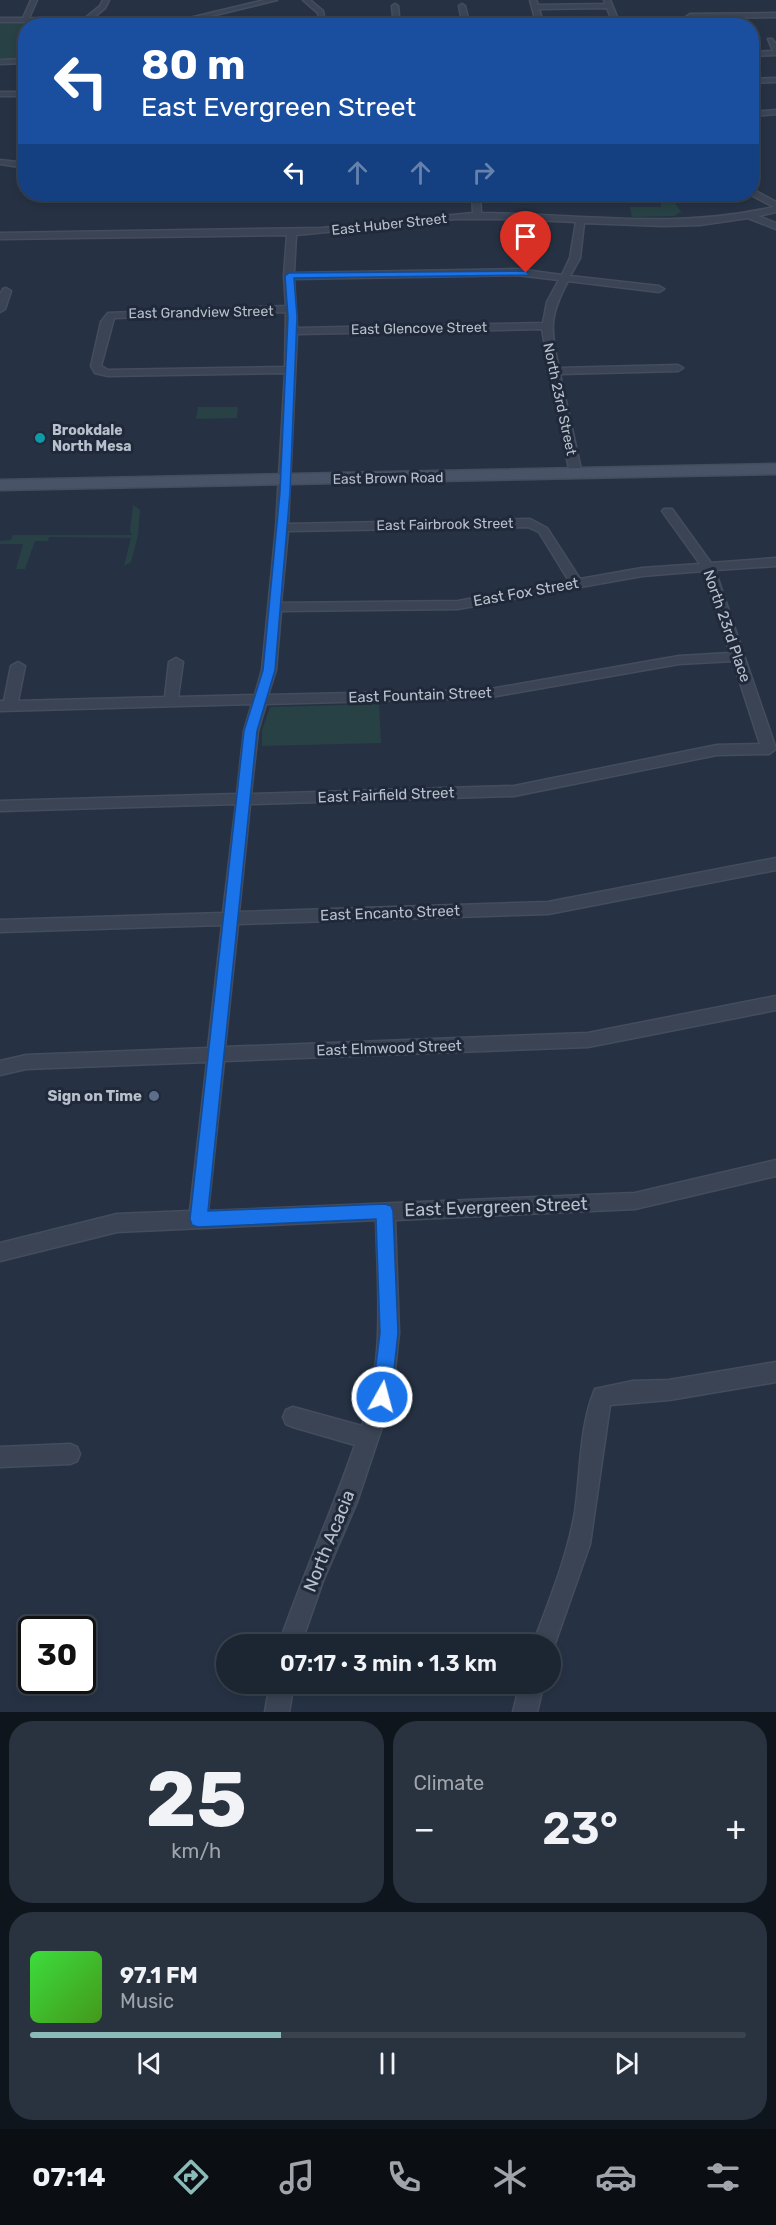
<!DOCTYPE html>
<html lang="en">
<head>
<meta charset="utf-8">
<style>
	:root { --surface:#1c2633; --page:#29323f; --text:#f1f3f6; --muted:#a0a5ac; --line:#3a434e; --accent:#8bbbb9 }
	body { margin:0; font-family:Rubik,sans-serif; background:var(--page); color:var(--text); height:100vh; display:flex; flex-direction:column; font-size:22px; white-space:nowrap }
	* { box-sizing:border-box; margin:0 }
	p { font-size:20px; color:var(--muted) }
	.icon { flex:none; width:33px; height:33px; fill:none; stroke:currentColor; stroke-width:2; stroke-linecap:round; stroke-linejoin:round }
	.map { position:relative; height:1712px; overflow:hidden }
	.panel { display:flex; flex-direction:column; gap:9px; padding:9px; background:#0f151c; flex:1 }
	.panel>* { flex:none }
	.hud { position:absolute; left:18px; top:18px; width:741px; height:183px; border-radius:24px; box-shadow:0 3px 9px #0003,0 0 0 2px var(--line); background:#1a4fa0; color:#fff; overflow:hidden }
	.speed { position:absolute; left:18px; top:1616px; display:flex; gap:12px; font-size:30px; font-weight:700; text-align:center }
	.speed>* { display:grid; place-content:center; width:78px; height:78px; border-radius:50%; background:var(--surface); box-shadow:0 3px 9px #0003,0 0 0 2px var(--line); line-height:1 }
	.speed .limit { border:3px solid #111; border-radius:9px; background:#fff; color:#111 }
	.pin { position:absolute; display:grid; place-items:center; width:51px; height:51px; color:#fff; margin:-62px -26px; border-radius:50% 50% 50% 0; rotate:-45deg; box-shadow:0 0 6px #0007 }
	.pin .icon { rotate:45deg }
	.me { position:absolute; width:66px; margin:-33px; rotate:7deg; stroke-linejoin:round; filter:drop-shadow(0 0 4px #0008) }
	.turn { display:flex; align-items:center; gap:21px; height:126px; padding:0 24px; font-size:27px }
	.turn .icon { width:78px; height:78px; stroke-width:2.5 }
	.turn b { display:block; font-size:42px; line-height:51px }
	.lanes { display:flex; align-items:center; height:57px; padding:0 24px; background:#0003; justify-content:center; gap:30px; direction:ltr }
	.lanes .off { opacity:.35 }
	.big { font-size:45px; font-weight:600; line-height:1.1 }
	.panel .widget { flex:1; display:flex; flex-direction:column; justify-content:center; gap:9px; min-width:0; padding:0 21px; border-radius:24px; background:var(--page) }
	.panel .dial { align-items:center; gap:0 }
	.dial b { font-size:78px; line-height:1 }
	.song { display:flex; align-items:center; gap:18px }
	.cover { width:72px; height:72px; border-radius:9px; background:linear-gradient(135deg,hsl(120 70% 55%),hsl(100 70% 35%)) }
	.played { height:6px; border-radius:3px; background:linear-gradient(90deg,var(--accent) 35%,var(--line) 35%) }
	.keys { display:flex; justify-content:space-around; direction:ltr }
	.heat { display:flex; justify-content:space-between; align-items:center; font-size:33px; direction:ltr }
	.panel .tiles { flex:1; display:grid; gap:9px; grid-template-columns:1fr 1fr }
	.widget:last-child { grid-column:span 2 }
	.trip { position:absolute; left:216px; top:1634px; width:345px; height:60px; border-radius:30px; background:var(--surface); box-shadow:0 3px 9px #0003,0 0 0 2px var(--line); font-weight:600; line-height:60px; text-align:center }
	.tabs { display:flex; height:96px; justify-content:space-around; align-items:center; background:#0b0f14; color:var(--muted) }
	.tabs .icon { width:42px; height:42px }
	.tabs .selected { color:var(--accent) }
	.tabs b { font-size:27px; color:var(--text) }
	.map>svg:first-child { display:block }
	.green { fill:#284145 }
	.lines { fill:none; stroke-linecap:round; stroke-linejoin:round }
	.minor-casing { stroke:#444d5d; stroke-width:3 }
	.secondary-casing { stroke:#444d5d; stroke-width:3 }
	.minor { fill:#3a4454; fill-rule:evenodd }
	.secondary { fill:#485367; fill-rule:evenodd }
	.route { fill:#1a73e8; stroke:#114b97; stroke-width:1.5 }
	.culture-dot { fill:#0f9aa8; stroke:#1f2939; stroke-width:2 }
	.service-dot { fill:#5c6f8a; stroke:#1f2939; stroke-width:2 }
	.labels { text-anchor:middle; stroke-width:6; stroke-linejoin:round; paint-order:stroke }
	.far-street-label { font-size:14px; fill:#b8c0cd; stroke:#1f2939 }
	.far-poi-label { font-size:14px; font-weight:bold; fill:#b8c0cd; stroke:#1f2939; text-anchor:start }
	.street-label { font-size:15px; fill:#b8c0cd; stroke:#1f2939 }
	.poi-label { font-size:15px; font-weight:bold; fill:#b8c0cd; stroke:#1f2939; text-anchor:end }
	.near-street-label { font-size:18px; fill:#b8c0cd; stroke:#1f2939 }
</style>
</head>
<body>
<div class="map">
<svg width="776" height="1712" viewBox="0 0 776 1712">
	<rect width="100%" height="100%" fill="#263244"/>
	<!-- green -->
	<g class="green">
		<polygon points="0,22 68,22 106,25 26,26 25,59 0,60"/>
		<polygon points="661,203 675,203 681,212 674,216 632,217 630,207 661,207"/>
		<polygon points="198,407 238,407 237,418 196,419"/>
		<polygon points="133,505 140,510 138,535 131,562 124,566 131,538 49,537 48,541 35,541 25,569 16,569 23,544 0,544 0,541 11,540 13,535 132,535 130,530"/>
		<polygon points="379,704 381,743 262,746 262,730 270,707"/>
	</g>
	<g class="lines">
		<defs>
			<g id="minor">
				<polygon points="31,0 37,0 29,18 84,19 100,6 103,0 109,0 105,8 91,20 118,26 76,22 0,22 0,18 23,18"/>
				<polygon points="265,0 277,0 170,26 156,26"/>
				<polygon points="303,0 310,0 323,11 326,26 320,26 318,13"/>
				<polygon points="530,0 536,0 538,5 605,4 604,0 610,0 621,26 614,26 607,8 539,9 544,26 537,26"/>
				<polygon points="395,4 398,6 400,26 394,26 392,6"/>
				<polygon points="462,4 465,6 470,26 463,26 459,6"/>
				<polygon points="776,13 776,17 692,18 690,20 692,26 685,26 683,19 690,14"/>
				<polygon points="768,39 772,39 776,44 776,55 752,56 752,52 773,51"/>
				<polygon points="26,59 26,63 0,64 0,60"/>
				<polygon points="776,78 776,82 752,83 752,79"/>
				<rect x="0" y="92" width="26" height="4"/>
				<polygon points="776,110 776,114 752,116 752,112"/>
				<polygon points="0,160 26,163 26,168 0,164"/>
				<path d="M 752,189 L 776,202 L 776,212 L 758,216 L 776,223 L 776,229 L 748,218 L 700,225 L 663,226 L 584,223 L 580,258 L 570,276 L 659,286 L 664,289 L 659,292 L 568,281 C 549,316 550,330 559,368 L 678,365 L 683,368 L 678,371 L 560,374 L 582,474 L 580,476 L 576,477 L 570,474 L 550,373 L 547,371 L 549,369 L 542,329 L 297,334 L 288,524 L 530,519 L 547,528 L 580,579 L 642,568 L 700,564 L 662,511 L 664,509 L 672,509 L 711,563 L 776,558 L 776,566 L 715,570 L 776,749 L 769,754 L 717,755 L 514,796 L 250,804 L 239,912 L 548,902 L 776,858 L 776,870 L 548,914 L 238,924 L 225,1047 L 588,1033 L 776,996 L 776,1010 L 588,1047 L 224,1061 L 208,1211 L 635,1193 L 776,1160 L 776,1176 L 635,1209 L 395,1220 L 399,1333 L 392,1397 L 357,1502 L 323,1581 L 301,1644 L 279,1644 C 302,1577 332,1512 355,1445 L 293,1427 L 286,1424 L 283,1417 L 286,1410 L 293,1407 L 362,1426 C 385,1360 378,1290 376,1220 L 117,1232 L 0,1261 L 0,1243 L 117,1214 L 190,1211 L 207,1062 L 26,1069 L 0,1075 L 0,1061 L 26,1055 L 208,1048 L 222,925 L 0,932 L 0,920 L 223,913 L 236,804 L 0,811 L 0,801 L 237,794 L 244,731 L 252,704 L 0,711 L 0,701 L 4,701 L 11,666 L 18,662 L 25,666 L 18,701 L 165,697 L 169,662 L 176,658 L 183,662 L 178,697 L 255,695 L 262,670 L 276,528 L 285,373 L 108,376 L 95,373 L 91,366 L 101,322 L 108,313 L 286,306 L 284,276 L 287,235 L 0,239 L 0,233 L 321,228 L 473,213 L 472,194 L 480,194 L 481,213 C 583,214 672,230 774,207 L 749,194 L 752,194 ZM 456,219 L 513,219 L 576,222 L 570,258 L 562,275 L 517,269 L 294,273 L 296,235 ZM 517,275 L 559,280 L 547,302 L 543,323 L 297,328 L 294,279 ZM 286,312 L 285,367 L 108,370 L 101,366 L 114,318 ZM 528,527 L 539,532 L 569,581 L 458,601 L 281,603 L 288,531 ZM 703,571 L 730,653 L 679,656 L 485,690 L 268,695 L 276,670 L 281,611 L 458,609 L 642,576 ZM 733,661 L 760,744 L 717,745 L 514,786 L 251,794 L 258,731 L 266,704 L 485,698 L 679,664 Z"/>
				<polygon points="6,288 11,291 5,309 0,312 0,295 3,289"/>
				<path d="M 776,1362 L 776,1382 L 669,1400 L 610,1405 L 590,1544 L 552,1652 L 550,1644 L 533,1644 C 549,1601 567,1558 575,1512 C 581,1472 579,1427 595,1389 L 633,1381 L 669,1380 Z"/>
				<polygon points="70,1444 77,1447 80,1454 77,1461 70,1464 0,1467 0,1447"/>
				<polygon points="270,1683 294,1683 289,1712 265,1712"/>
				<polygon points="520,1683 544,1683 537,1712 513,1712"/>
			</g>
			<polygon id="secondary" points="776,464 776,474 0,490 0,480"/>
		</defs>
		<!-- minor casing -->
		<use href="#minor" class="minor-casing"/>
		<!-- secondary casing -->
		<use href="#secondary" class="secondary-casing"/>
		<!-- minor -->
		<use href="#minor" class="minor"/>
		<!-- secondary -->
		<use href="#secondary" class="secondary"/>
	</g>
	<!-- route -->
	<polygon class="route" points="526,271 529,275 294,278 297,317 290,492 275,670 257,731 208,1211 385,1204 391,1206 393,1211 398,1333 391,1397 388,1403 382,1406 375,1403 372,1397 380,1333 376,1219 198,1227 192,1225 190,1219 244,731 263,670 280,492 288,317 285,276 289,273"/>
	<!-- markers -->
	<circle class="culture-dot" cx="40" cy="438" r="6"/>
	<circle class="service-dot" cx="154" cy="1096" r="6"/>
	<g class="labels">
		<!-- far-street labels -->
		<g class="far-street-label">
			<text transform="translate(389 224) rotate(-6)" y="5">East Huber Street</text>
			<text transform="translate(201 312) rotate(-1)" y="5">East Grandview Street</text>
			<text transform="translate(419 328) rotate(-1)" y="5">East Glencove Street</text>
			<text transform="translate(560 399) rotate(78)" y="5">North 23rd Street</text>
			<text transform="translate(388 478) rotate(-1)" y="5">East Brown Road</text>
			<text transform="translate(445 524) rotate(-1)" y="5">East Fairbrook Street</text>
		</g>
		<!-- far-poi labels -->
		<g class="far-poi-label">
			<text x="52" y="435">Brookdale<tspan x="52" dy="16">North Mesa</tspan></text>
		</g>
		<!-- street labels -->
		<g class="street-label">
			<text transform="translate(526 592) rotate(-10)" y="5">East Fox Street</text>
			<text transform="translate(727 626) rotate(71)" y="5">North 23rd Place</text>
			<text transform="translate(420 695) rotate(-2)" y="5">East Fountain Street</text>
			<text transform="translate(386 795) rotate(-2)" y="5">East Fairfield Street</text>
			<text transform="translate(390 913) rotate(-2)" y="5">East Encanto Street</text>
			<text transform="translate(389 1048) rotate(-2)" y="5">East Elmwood Street</text>
		</g>
		<!-- poi labels -->
		<g class="poi-label">
			<text x="142" y="1101">Sign on Time</text>
		</g>
		<!-- near-street labels -->
		<g class="near-street-label">
			<text transform="translate(496 1207) rotate(-2)" y="6">East Evergreen Street</text>
			<text transform="translate(329 1541) rotate(-68)" y="6">North Acacia</text>
		</g>
	</g>
</svg>
<div class="speed"><div class="limit">30</div></div>
<div class="pin" style="left:526px;top:273px;background:#d93025"><svg class="icon" aria-label="arrive" viewBox="0 0 24 24"><path d="M6 21V4h12l-3 4 3 4H6"/></svg></div>
<svg class="me" style="left:382px;top:1397px" viewBox="-20 -20 40 40"><circle r="17" fill="#1a73e8" stroke="#fff" stroke-width="3"/><path d="M0-11L8 9 0 5-8 9z" fill="#fff"/></svg>
<div class="trip">07:17 · 3 min · 1.3 km</div>
<div class="hud">
<div class="turn"><svg class="icon" aria-label="left" viewBox="0 0 24 24"><path d="M17 20v-9H6M10 6l-5 5 5 5"/></svg><div><b>80 m</b>East Evergreen Street</div></div>
<div class="lanes"><svg class="icon" aria-label="left" viewBox="0 0 24 24"><path d="M17 20v-9H6M10 6l-5 5 5 5"/></svg><svg class="icon off" aria-label="ahead" viewBox="0 0 24 24"><path d="M12 20V5M6 11l6-6 6 6"/></svg><svg class="icon off" aria-label="ahead" viewBox="0 0 24 24"><path d="M12 20V5M6 11l6-6 6 6"/></svg><svg class="icon off" aria-label="right" viewBox="0 0 24 24"><path d="M7 20v-9h11M14 6l5 5-5 5"/></svg></div>
</div>
</div>
<section class="panel">
<div class="tiles">
<div class="widget dial"><b>25</b><p>km/h</p></div>
<div class="widget"><p>Climate</p>
<div class="heat"><a>−</a><b class="big">23°</b><a>+</a></div>
</div>
<div class="widget">
<div class="song"><i class="cover"></i><div><b>97.1 FM</b><p>Music</p></div></div>
<div class="played"></div>
<div class="keys"><svg class="icon" aria-label="previous" viewBox="0 0 24 24"><path d="M18 5L8 12l10 7zM5 5v14"/></svg><svg class="icon" aria-label="pause" viewBox="0 0 24 24"><path d="M8 5v14M16 5v14"/></svg><svg class="icon" aria-label="next" viewBox="0 0 24 24"><path d="M6 5l10 7-10 7zM19 5v14"/></svg></div>
</div>
</div>
</section>
<nav class="tabs">
<b>07:14</b>
<svg class="icon selected" aria-label="directions" viewBox="0 0 24 24"><path d="M12 3l9 9-9 9-9-9zM9 14v-3h6M13 9l2 2-2 2"/></svg>
<svg class="icon" aria-label="music" viewBox="0 0 24 24"><path d="M9 18V5l10-2v13"/><circle cx="6" cy="18" r="3"/><circle cx="16" cy="16" r="3"/></svg>
<svg class="icon" aria-label="phone" viewBox="0 0 24 24"><path d="M5 4h4l2 5-3 2q2 4 5 5l2-3 5 2v4C11 20 4 13 5 4z"/></svg>
<svg class="icon" aria-label="climate" viewBox="0 0 24 24"><path d="M12 3v18M4 7l16 10M4 17L20 7"/></svg>
<svg class="icon" aria-label="car" viewBox="0 0 24 24"><path d="M5 17H2v-5l4-1 3-4h7l3 4 3 1v5h-3M9 17h6M6 11h13"/><circle cx="7" cy="17" r="2"/><circle cx="17" cy="17" r="2"/></svg>
<svg class="icon" aria-label="filters" viewBox="0 0 24 24"><path d="M4 7h16M4 17h16"/><circle cx="9" cy="7" r="2"/><circle cx="15" cy="17" r="2"/></svg>
</nav>
</body>
</html>
